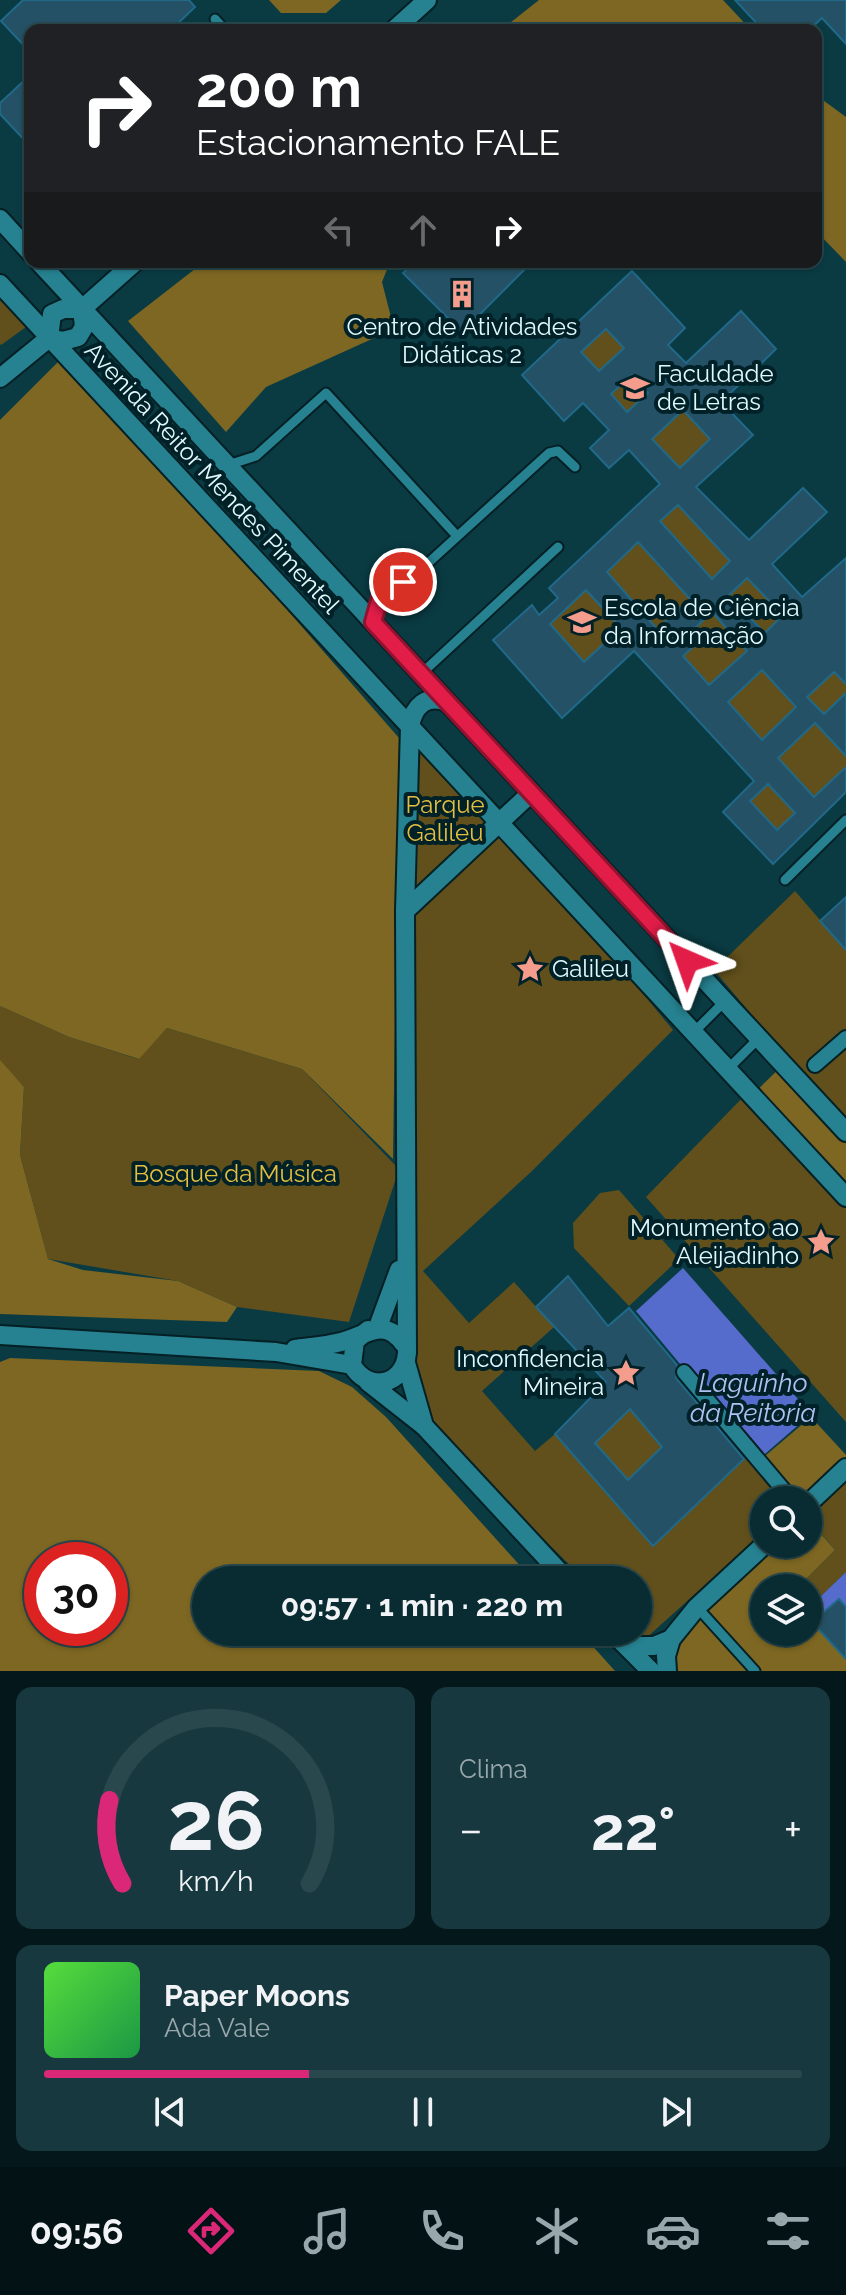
<!DOCTYPE html>
<html lang="pt">
<head>
<meta charset="utf-8">
<style>
	:root { --surface:#082c32; --page:#16383e; --text:#f1f3f6; --muted:#98a7ac; --line:#29484d; --accent:#db2777 }
	body { margin:0; font-family:Raleway,sans-serif; background:var(--page); color:var(--text); height:100vh; display:flex; flex-direction:column; font-size:30px; white-space:nowrap }
	* { box-sizing:border-box; margin:0 }
	p { font-size:26px; color:var(--muted) }
	.icon { flex:none; width:44px; height:44px; fill:none; stroke:currentColor; stroke-width:2; stroke-linecap:round; stroke-linejoin:round }
	.map { position:relative; height:1671px; overflow:hidden }
	.sheet { display:flex; flex-direction:column; gap:16px; padding:16px; background:#04181c; flex:1 }
	.sheet>* { flex:none }
	.guide { position:absolute; left:24px; top:24px; width:798px; height:244px; border-radius:16px; box-shadow:0 2px 6px #0004,0 0 0 2px var(--line); background:#202124; color:#fff; overflow:hidden }
	.controls { position:absolute; left:750px; top:1486px; display:grid; gap:16px }
	.controls a { display:grid; place-items:center; width:72px; height:72px; border-radius:50%; background:var(--surface); box-shadow:0 2px 6px #0004,0 0 0 2px var(--line); font-size:40px }
	.speed { position:absolute; left:24px; top:1542px; display:flex; gap:16px; font-size:40px; font-weight:700; text-align:center }
	.speed>* { display:grid; place-content:center; width:104px; height:104px; border-radius:50%; background:var(--surface); box-shadow:0 2px 6px #0004,0 0 0 2px var(--line); line-height:1 }
	.speed .limit { border:12px solid #d22; background:#fff; color:#111 }
	.pin { position:absolute; display:grid; place-items:center; width:68px; height:68px; color:#fff; margin:-34px; border:4px solid #fff; border-radius:50%; box-shadow:0 2px 8px #0007 }
	.me { position:absolute; width:88px; margin:-44px; rotate:317deg; stroke-linejoin:round; filter:drop-shadow(0 0 6px #0008) }
	.turn { display:flex; align-items:center; gap:28px; height:168px; padding:0 40px; font-size:36px }
	.turn .icon { width:104px; height:104px; stroke-width:2.5 }
	.turn b { display:block; font-size:56px; line-height:68px }
	.lanes { display:flex; align-items:center; height:76px; padding:0 40px; background:#0003; justify-content:center; gap:40px; direction:ltr }
	.lanes .off { opacity:.35 }
	.big { font-size:60px; font-weight:700; line-height:1.1 }
	.sheet .widget { flex:1; display:flex; flex-direction:column; justify-content:center; gap:12px; min-width:0; padding:0 28px; border-radius:16px; background:var(--page) }
	.sheet .dial { align-items:center; gap:0 }
	.dial svg { height:208px; overflow:visible; fill:none; stroke:var(--line); stroke-width:7; stroke-linecap:round; text-anchor:middle }
	.dial text { fill:var(--text); stroke:none }
	.song { display:flex; align-items:center; gap:24px }
	.cover { width:96px; height:96px; border-radius:12px; background:linear-gradient(135deg,hsl(110 70% 55%),hsl(140 70% 35%)) }
	.played { height:8px; border-radius:4px; background:linear-gradient(90deg,var(--accent) 35%,var(--line) 35%) }
	.keys { display:flex; justify-content:space-around; direction:ltr }
	.heat { display:flex; justify-content:space-between; align-items:center; font-size:44px; direction:ltr }
	.sheet .tiles { flex:1; display:grid; gap:16px; grid-template-columns:1fr 1fr }
	.widget:last-child { grid-column:span 2 }
	.trip { position:absolute; left:192px; top:1566px; width:460px; height:80px; border-radius:40px; background:var(--surface); box-shadow:0 2px 6px #0004,0 0 0 2px var(--line); font-weight:700; line-height:80px; text-align:center }
	.tabs { display:flex; height:128px; justify-content:space-around; align-items:center; background:#031214; color:var(--muted) }
	.tabs .icon { width:56px; height:56px }
	.tabs .active { color:var(--accent) }
	.tabs b { font-size:36px; color:var(--text) }
	.map>svg:first-child { display:block }
	.green { fill:#61501b }
	.forest { fill:#7d6722; fill-rule:evenodd }
	.water { fill:#566ccd }
	.building { fill:#245166; stroke:#206989; stroke-width:2; fill-rule:evenodd }
	.lines { fill:none; stroke-linecap:round; stroke-linejoin:round }
	.service-casing { stroke:#052025; stroke-width:13 }
	.pedestrian-casing { stroke:#052025; stroke-width:18 }
	.minor-casing { stroke:#052025; stroke-width:22 }
	.service { stroke:#268291; stroke-width:9 }
	.pedestrian { stroke:#268291; stroke-width:14 }
	.minor { stroke:#268291; stroke-width:18 }
	.route-casing { stroke:#92132f; stroke-width:20 }
	.route { stroke:#e11d48; stroke-width:14 }
	.labels { text-anchor:middle; stroke-width:8; stroke-linejoin:round; paint-order:stroke }
	.poi-label { font-size:24px; fill:#e1f9fe; stroke:#002127; text-anchor:start }
	.street-label { font-size:24px; fill:#e1f9fe; stroke:#002127 }
	.park-label { font-size:24px; fill:#e5be40; stroke:#002127 }
	.water-label { font-size:26px; font-style:italic; fill:#b0c0f2; stroke:#002127 }
</style>
</head>
<body>
<div class="map">
<svg width="846" height="1671" viewBox="0 0 846 1671">
	<rect width="100%" height="100%" fill="#0a3b43"/>
	<!-- green -->
	<g class="green">
		<polygon points="0,297 26,327 1,345 0,344"/>
		<polygon points="614,321 611,334 624,348 593,377 575,357"/>
		<polygon points="647,361 648,393 627,412 611,394"/>
		<polygon points="683,410 710,439 680,468 652,439"/>
		<polygon points="678,505 730,561 712,579 660,521"/>
		<polygon points="638,542 690,599 657,629 607,572"/>
		<polygon points="747,578 783,615 765,633 728,596"/>
		<polygon points="586,590 621,628 584,662 550,624"/>
		<polygon points="712,612 747,651 709,685 683,656 702,639 694,629"/>
		<polygon points="762,670 796,707 762,740 728,703"/>
		<polygon points="834,672 846,684 846,693 824,714 807,697"/>
		<polygon points="815,723 846,756 846,767 815,797 778,758"/>
		<polygon points="410,726 499,823 405,911"/>
		<polygon points="768,784 795,813 777,830 750,801"/>
		<polygon points="494,831 620,966 673,1030 532,1171 423,1271 469,1323 514,1282 554,1327 482,1391 535,1451 555,1434 650,1541 748,1454 782,1500 764,1500 764,1532 645,1639 638,1632 638,1580 585,1580 426,1423 411,1362 409,919"/>
		<polygon points="795,891 846,950 846,1127 714,970"/>
		<polygon points="0,1006 69,1037 138,1059 167,1028 302,1069 399,1169 349,1322 237,1307 178,1281 48,1259 20,1155 24,1087 0,1063"/>
		<polygon points="748,1092 846,1197 846,1422 646,1197"/>
		<polygon points="619,1190 679,1259 629,1306 574,1248 573,1223 600,1193"/>
		<polygon points="630,1409 662,1447 628,1480 595,1443"/>
		<polygon points="846,1471 846,1572 819,1598 819,1617 812,1622 808,1618 808,1588 797,1588 835,1550 808,1518 808,1506"/>
	</g>
	<!-- forest -->
	<g class="forest">
		<polygon points="269,0 341,0 326,13 281,13"/>
		<polygon points="539,0 723,0 751,30 501,30"/>
		<polygon points="816,95 846,117 846,262 816,231"/>
		<polygon points="204,262 390,262 382,282 394,329 266,387 226,432 128,321"/>
		<polygon points="65,355 399,738 393,1159 302,1069 167,1028 139,1059 69,1037 0,1006 0,420"/>
		<polygon points="0,1060 24,1087 20,1155 48,1259 83,1270 178,1281 237,1307 227,1322 0,1314"/>
		<polygon points="783,1065 846,1133 846,1197 752,1095"/>
		<path d="M 10,1358 L 319,1371 L 352,1387 L 386,1417 L 533,1580 L 206,1580 L 206,1632 L 580,1632 L 615,1671 L 0,1671 L 0,1362 ZM 42,1560 L 110,1560 L 110,1628 L 42,1628 Z"/>
		<polygon points="811,1417 846,1455 846,1466 808,1500 792,1500 759,1461"/>
		<polygon points="808,1519 835,1550 797,1588 764,1588 764,1632 808,1632 808,1618 846,1659 846,1671 667,1671 671,1639 765,1544 808,1544"/>
	</g>
	<!-- water -->
	<g class="water">
		<polygon points="683,1268 811,1414 759,1459 636,1311"/>
		<polygon points="846,1572 846,1607 839,1599 819,1617 819,1598"/>
	</g>
	<!-- building -->
	<g class="building">
		<polygon points="23,0 189,0 195,7 171,30 30,30 30,52 1,21"/>
		<polygon points="735,0 846,0 846,44 822,18 809,30 763,30"/>
		<polygon points="30,75 30,146 0,114 0,103"/>
		<polygon points="415,262 532,262 462,332 403,273"/>
		<path d="M 632,271 L 685,328 L 668,345 L 686,363 L 741,311 L 776,349 L 721,402 L 753,435 L 696,487 L 749,540 L 803,488 L 827,512 L 772,564 L 802,597 L 846,558 L 846,684 L 834,672 L 807,697 L 824,714 L 846,693 L 846,756 L 815,723 L 778,758 L 814,797 L 846,767 L 846,792 L 773,864 L 723,812 L 754,781 L 634,651 L 562,718 L 493,640 L 532,605 L 539,615 L 558,598 L 549,588 L 660,484 L 629,450 L 609,468 L 590,448 L 609,430 L 583,403 L 564,421 L 522,375 ZM 606,329 L 624,348 L 599,371 L 581,352 ZM 632,375 L 648,393 L 627,412 L 611,394 ZM 683,410 L 710,439 L 680,468 L 652,439 ZM 678,505 L 730,561 L 712,579 L 660,521 ZM 638,542 L 690,599 L 657,629 L 607,572 ZM 747,578 L 783,615 L 765,633 L 728,596 ZM 586,590 L 621,628 L 584,662 L 550,624 ZM 712,612 L 747,651 L 709,685 L 683,656 L 702,639 L 694,629 ZM 762,670 L 796,707 L 762,740 L 728,702 ZM 768,784 L 795,813 L 777,830 L 750,801 Z"/>
		<polygon points="846,897 846,950 820,921"/>
		<path d="M 568,1276 L 608,1326 L 629,1308 L 677,1365 L 676,1378 L 744,1459 L 653,1546 L 555,1434 L 606,1382 L 536,1307 ZM 630,1409 L 662,1447 L 628,1480 L 595,1443 Z"/>
		<polygon points="839,1599 846,1607 846,1659 812,1622"/>
	</g>
	<g class="lines">
		<defs>
			<g id="service">
				<polyline points="215,19 225,30"/>
				<polyline points="228,465 256,456 326,393 457,536"/>
				<polyline points="373,622 385,590 416,574 549,453 558,451 575,467"/>
				<polyline points="421,674 558,547"/>
				<polyline points="785,880 846,820"/>
				<polyline points="694,1032 724,1002"/>
				<polyline points="728,1069 758,1039"/>
				<polyline points="697,1607 755,1671"/>
			</g>
			<g id="pedestrian">
				<polyline points="815,1065 846,1038"/>
				<polyline points="684,1372 792,1500"/>
			</g>
			<g id="minor">
				<polyline points="394,30 427,0"/>
				<polyline points="0,219 30,252"/>
				<polyline points="39,262 846,1132"/>
				<polyline points="0,284 846,1197"/>
				<polyline points="82,309 135,262"/>
				<polyline points="49,338 63,341 78,337 84,327 82,309"/>
				<polyline points="49,338 52,314 63,309 82,309"/>
				<polyline points="0,378 49,338"/>
				<polyline points="405,911 531,793"/>
				<polyline points="378,1327 399,1270"/>
				<path d="M 368,1330 L 355,1341 L 352,1365 C 368,1393 404,1386 407,1353 L 405,911 L 410,726 C 414,706 426,694 447,702"/>
				<polyline points="0,1335 276,1352 352,1365"/>
				<path d="M 295,1349 C 310,1347 326,1346 341,1342 C 366,1336 384,1316 404,1344"/>
				<polyline points="406,1363 424,1426"/>
				<polyline points="368,1382 424,1426 567,1580"/>
				<polyline points="808,1504 846,1468"/>
				<polyline points="612,1632 651,1671"/>
				<polyline points="627,1646 654,1646 671,1639 697,1607 765,1544"/>
				<polyline points="667,1671 666,1656 671,1639"/>
			</g>
		</defs>
		<!-- service casing -->
		<use href="#service" class="service-casing"/>
		<!-- pedestrian casing -->
		<use href="#pedestrian" class="pedestrian-casing"/>
		<!-- minor casing -->
		<use href="#minor" class="minor-casing"/>
		<!-- service -->
		<use href="#service" class="service"/>
		<!-- pedestrian -->
		<use href="#pedestrian" class="pedestrian"/>
		<!-- minor -->
		<use href="#minor" class="minor"/>
	</g>
	<g class="lines">
		<defs>
			<polyline id="route" points="403,582 381,594 373,622 687,961"/>
		</defs>
		<!-- route casing -->
		<use href="#route" class="route-casing"/>
		<!-- route -->
		<use href="#route" class="route"/>
	</g>
	<!-- icons -->
	<defs>
		<symbol id="building-bare" viewBox="-9 -9 18 18"><path d="M-4-6H4V6H1V3H-1V6H-4ZM-2.5-4.3h1.7v1.8h-1.7ZM.8-4.3h1.7v1.8H.8ZM-2.5-1h1.7V.8h-1.7ZM.8-1h1.7V.8H.8Z" fill="#f49d8d" stroke="#002127" stroke-width="2.5" paint-order="stroke"/></symbol>
		<symbol id="university-bare" viewBox="-9 -9 18 18"><path d="M0-5L7-2L0 1L-7-2ZM-4 1L0 2.5L4 1V4Q0 6-4 4Z" fill="#f49d8d" stroke="#002127" stroke-width="2.5" paint-order="stroke"/></symbol>
		<symbol id="sight-bare" viewBox="-9 -9 18 18"><path d="M0-6L1.8-2.2L6-1.7L2.9 1.2L3.7 5.4L0 3.3L-3.7 5.4L-2.9 1.2L-6-1.7L-1.8-2.2Z" fill="#f49d8d" stroke="#002127" stroke-width="2.5" paint-order="stroke"/></symbol>
	</defs>
	<g fill-rule="evenodd">
		<use href="#building-bare" x="442" y="274" width="40" height="40"/>
		<use href="#university-bare" x="615" y="368" width="40" height="40"/>
		<use href="#university-bare" x="562" y="602" width="40" height="40"/>
		<use href="#sight-bare" x="510" y="949" width="40" height="40"/>
		<use href="#sight-bare" x="801" y="1222" width="40" height="40"/>
		<use href="#sight-bare" x="606" y="1353" width="40" height="40"/>
	</g>
	<g class="labels">
		<!-- poi labels -->
		<g class="poi-label">
			<text x="462" y="335" text-anchor="middle">Centro de Atividades<tspan x="462" dy="28">Didáticas 2</tspan></text>
			<text x="657" y="382">Faculdade<tspan x="657" dy="28">de Letras</tspan></text>
			<text x="604" y="616">Escola de Ciência<tspan x="604" dy="28">da Informação</tspan></text>
			<text x="552" y="977">Galileu</text>
			<text x="799" y="1236" text-anchor="end">Monumento ao<tspan x="799" dy="28">Aleijadinho</tspan></text>
			<text x="604" y="1367" text-anchor="end">Inconfidencia<tspan x="604" dy="28">Mineira</tspan></text>
		</g>
		<!-- street labels -->
		<g class="street-label">
			<text transform="translate(212 478) rotate(47)" y="8">Avenida Reitor Mendes Pimentel</text>
		</g>
		<!-- park labels -->
		<g class="park-label">
			<text x="445" y="813">Parque<tspan x="445" dy="28">Galileu</tspan></text>
			<text x="235" y="1182">Bosque da Música</text>
		</g>
		<!-- water labels -->
		<g class="water-label">
			<text x="753" y="1392">Laguinho<tspan x="753" dy="30">da Reitoria</tspan></text>
		</g>
	</g>
</svg>
<div class="controls">
<a><svg class="icon" aria-label="search" viewBox="0 0 24 24"><circle cx="10" cy="10" r="6"/><path d="M15 15l6 6"/></svg></a>
<a><svg class="icon" aria-label="layers" viewBox="0 0 24 24"><path d="M12 4l9 5-9 5-9-5zM3 14l9 5 9-5"/></svg></a>
</div>
<div class="speed"><div class="limit">30</div></div>
<div class="pin" style="left:403px;top:582px;background:#d93025"><svg class="icon" aria-label="arrive" viewBox="0 0 24 24"><path d="M6 21V4h12l-3 4 3 4H6"/></svg></div>
<svg class="me" style="left:687px;top:961px" viewBox="-20 -20 40 40"><path d="M0-17L14 15 0 8-14 15z" fill="#e11d48" stroke="#fff" stroke-width="4"/></svg>
<div class="trip">09:57 · 1 min · 220 m</div>
<div class="guide">
<div class="turn"><svg class="icon" aria-label="right" viewBox="0 0 24 24"><path d="M7 20v-9h11M14 6l5 5-5 5"/></svg><div><b>200 m</b>Estacionamento FALE</div></div>
<div class="lanes"><svg class="icon off" aria-label="left" viewBox="0 0 24 24"><path d="M17 20v-9H6M10 6l-5 5 5 5"/></svg><svg class="icon off" aria-label="ahead" viewBox="0 0 24 24"><path d="M12 20V5M6 11l6-6 6 6"/></svg><svg class="icon" aria-label="right" viewBox="0 0 24 24"><path d="M7 20v-9h11M14 6l5 5-5 5"/></svg></div>
</div>
</div>
<section class="sheet">
<div class="tiles">
<div class="widget dial"><svg viewBox="0 0 100 80">
<path d="M14 69A42 42 0 1 1 86 69"/>
<path d="M14 69A42 42 0 0 1 9 37" stroke="#db2777"/>
<text x="50" y="56" font-size="32" font-weight="700">26</text>
<text x="50" y="72" font-size="11">km/h</text>
</svg></div>
<div class="widget"><p>Clima</p>
<div class="heat"><a>−</a><b class="big">22°</b><a>+</a></div>
</div>
<div class="widget">
<div class="song"><i class="cover"></i><div><b>Paper Moons</b><p>Ada Vale</p></div></div>
<div class="played"></div>
<div class="keys"><svg class="icon" aria-label="previous" viewBox="0 0 24 24"><path d="M18 5L8 12l10 7zM5 5v14"/></svg><svg class="icon" aria-label="pause" viewBox="0 0 24 24"><path d="M8 5v14M16 5v14"/></svg><svg class="icon" aria-label="next" viewBox="0 0 24 24"><path d="M6 5l10 7-10 7zM19 5v14"/></svg></div>
</div>
</div>
</section>
<nav class="tabs">
<b>09:56</b>
<svg class="icon active" aria-label="directions" viewBox="0 0 24 24"><path d="M12 3l9 9-9 9-9-9zM9 14v-3h6M13 9l2 2-2 2"/></svg>
<svg class="icon" aria-label="music" viewBox="0 0 24 24"><path d="M9 18V5l10-2v13"/><circle cx="6" cy="18" r="3"/><circle cx="16" cy="16" r="3"/></svg>
<svg class="icon" aria-label="phone" viewBox="0 0 24 24"><path d="M5 4h4l2 5-3 2q2 4 5 5l2-3 5 2v4C11 20 4 13 5 4z"/></svg>
<svg class="icon" aria-label="climate" viewBox="0 0 24 24"><path d="M12 3v18M4 7l16 10M4 17L20 7"/></svg>
<svg class="icon" aria-label="car" viewBox="0 0 24 24"><path d="M5 17H2v-5l4-1 3-4h7l3 4 3 1v5h-3M9 17h6M6 11h13"/><circle cx="7" cy="17" r="2"/><circle cx="17" cy="17" r="2"/></svg>
<svg class="icon" aria-label="filters" viewBox="0 0 24 24"><path d="M4 7h16M4 17h16"/><circle cx="9" cy="7" r="2"/><circle cx="15" cy="17" r="2"/></svg>
</nav>
</body>
</html>
